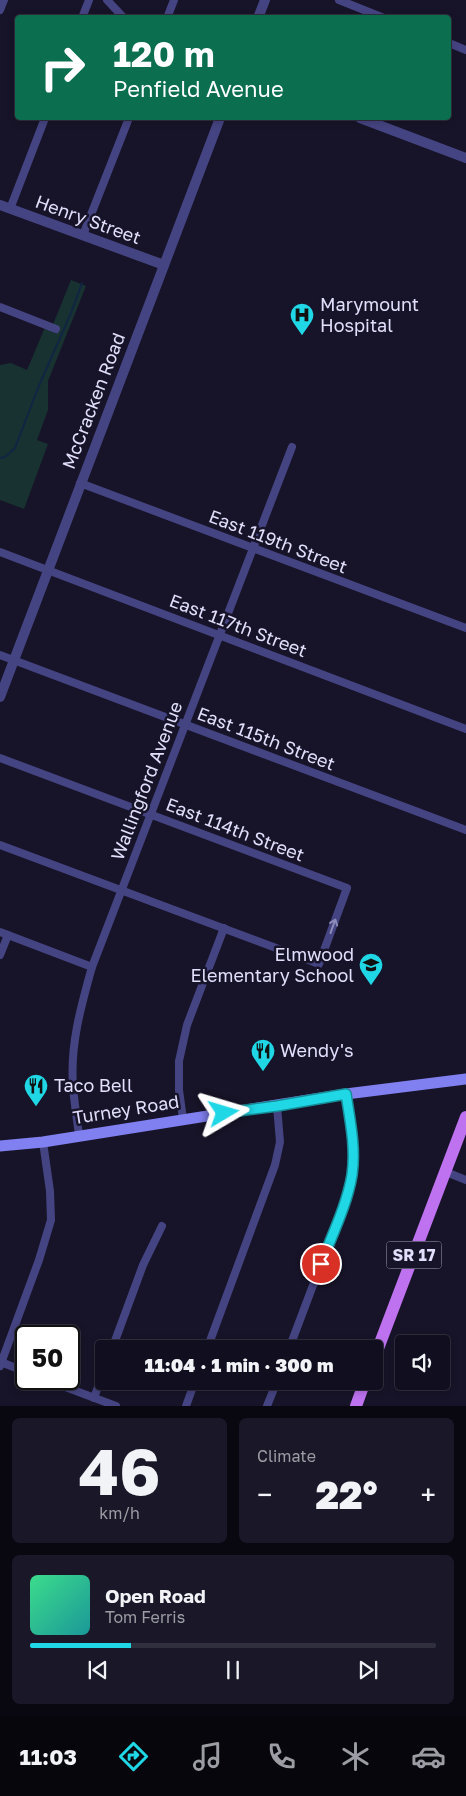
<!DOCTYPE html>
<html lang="en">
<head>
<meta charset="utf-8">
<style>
	:root { --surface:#110f1f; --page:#1a1828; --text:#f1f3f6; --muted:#9c9ca4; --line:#302f3d; --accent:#20d7e6 }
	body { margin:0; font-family:"Golos Text",sans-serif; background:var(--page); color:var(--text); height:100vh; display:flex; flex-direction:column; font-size:19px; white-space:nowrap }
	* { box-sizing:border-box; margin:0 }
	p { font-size:16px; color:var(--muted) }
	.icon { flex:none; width:28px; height:28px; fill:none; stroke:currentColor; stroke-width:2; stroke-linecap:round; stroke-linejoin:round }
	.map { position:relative; height:1406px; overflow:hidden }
	.sheet { display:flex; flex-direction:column; gap:12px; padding:12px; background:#090811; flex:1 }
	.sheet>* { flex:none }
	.hud { position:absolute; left:15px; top:15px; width:436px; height:105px; border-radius:5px; box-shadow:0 2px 8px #0003,0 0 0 1px var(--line); background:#0b6e4f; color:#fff; overflow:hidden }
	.tools { position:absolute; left:395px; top:1335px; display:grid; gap:10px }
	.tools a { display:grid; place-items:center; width:55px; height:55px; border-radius:5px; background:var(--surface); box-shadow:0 2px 8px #0003,0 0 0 1px var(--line); font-size:25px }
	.speed { position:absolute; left:15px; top:1325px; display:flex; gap:10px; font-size:25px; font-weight:700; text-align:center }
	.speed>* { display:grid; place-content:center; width:65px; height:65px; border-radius:50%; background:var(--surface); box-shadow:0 2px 8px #0003,0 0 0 1px var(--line); line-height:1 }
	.speed .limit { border:2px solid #111; border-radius:8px; background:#fff; color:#111 }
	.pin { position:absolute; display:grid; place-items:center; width:42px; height:42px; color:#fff; margin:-21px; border:2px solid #fff; border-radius:50%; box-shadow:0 1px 5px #0007 }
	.me { position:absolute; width:55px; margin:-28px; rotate:83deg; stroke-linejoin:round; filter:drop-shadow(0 0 4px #0008) }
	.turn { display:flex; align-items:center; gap:18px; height:105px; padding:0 15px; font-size:22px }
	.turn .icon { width:65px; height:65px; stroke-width:2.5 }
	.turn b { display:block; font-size:35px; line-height:42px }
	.big { font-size:38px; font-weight:800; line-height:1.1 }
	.sheet .widget { flex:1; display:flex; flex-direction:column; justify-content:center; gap:8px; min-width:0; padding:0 18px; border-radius:8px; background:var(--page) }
	.sheet .dial { align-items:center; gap:0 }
	.dial b { font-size:65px; line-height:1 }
	.song { display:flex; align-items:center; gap:15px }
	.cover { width:60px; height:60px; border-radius:8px; background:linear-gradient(135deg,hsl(150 70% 55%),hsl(180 70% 35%)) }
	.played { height:5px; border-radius:2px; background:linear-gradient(90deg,var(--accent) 25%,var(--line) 25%) }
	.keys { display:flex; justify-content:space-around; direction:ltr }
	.heat { display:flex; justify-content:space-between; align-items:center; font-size:28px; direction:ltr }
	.sheet .tiles { flex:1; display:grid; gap:12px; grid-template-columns:1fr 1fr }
	.widget:last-child { grid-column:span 2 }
	.trip { position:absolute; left:95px; top:1340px; width:288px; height:50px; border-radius:5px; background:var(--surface); box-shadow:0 2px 8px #0003,0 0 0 1px var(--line); font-weight:800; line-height:50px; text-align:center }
	.menu { display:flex; height:80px; justify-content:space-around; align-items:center; background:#07060c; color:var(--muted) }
	.menu .icon { width:35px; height:35px }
	.menu .selected { color:var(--accent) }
	.menu b { font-size:22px; color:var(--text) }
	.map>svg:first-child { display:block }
	.green { fill:#173230 }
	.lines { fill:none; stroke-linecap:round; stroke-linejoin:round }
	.stream { stroke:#112544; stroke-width:2 }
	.minor { stroke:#454482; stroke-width:8 }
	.tertiary { stroke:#454482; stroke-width:10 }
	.secondary { stroke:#8180f1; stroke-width:11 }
	.primary { stroke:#be72ef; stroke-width:12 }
	.oneway { stroke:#8b8ab8 }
	.route-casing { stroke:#158c96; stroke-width:12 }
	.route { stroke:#20d7e6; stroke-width:9 }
	.labels { text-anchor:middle; stroke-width:5; stroke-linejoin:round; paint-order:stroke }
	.shield { fill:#171429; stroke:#a4a2bc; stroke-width:1 }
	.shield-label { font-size:16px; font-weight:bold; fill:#e1dffb }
	.street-label { font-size:18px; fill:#e1dffb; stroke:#171429 }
	.poi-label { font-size:18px; fill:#e1dffb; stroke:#171429; text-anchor:start }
</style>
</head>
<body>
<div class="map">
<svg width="466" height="1406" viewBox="0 0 466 1406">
	<rect width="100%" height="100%" fill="#171429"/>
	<!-- green -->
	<polygon class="green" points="71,280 86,286 48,381 48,410 37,440 48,444 24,509 0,500 0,365 11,363 27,370 46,325 52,327"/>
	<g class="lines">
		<!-- stream -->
		<polyline class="stream" points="0,458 5,457 15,448 38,388 71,313 82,283"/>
		<!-- minor -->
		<g class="minor">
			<polyline points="107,0 124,18"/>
			<polyline points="339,0 384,18"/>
			<polyline points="0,10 4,0"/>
			<polyline points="82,18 89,0"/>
			<polyline points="167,18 174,0"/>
			<polyline points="449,43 466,50"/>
			<polyline points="10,209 45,118"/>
			<polyline points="83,235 129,118"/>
			<polyline points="0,307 56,329"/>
			<polyline points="80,483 466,628"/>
			<polyline points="0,552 466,729"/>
			<polyline points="0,655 466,830"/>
			<polyline points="0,758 347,888 319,964 0,845"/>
			<polyline points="0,932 92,967"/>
			<polyline points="0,955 8,935"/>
			<polyline points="183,1119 179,1090 179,1061 187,1025 224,928"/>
			<path d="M 79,1135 C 77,1119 74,1102 73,1085 C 70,1045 81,1006 92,967 L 292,447"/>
			<polyline points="446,1172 466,1180"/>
			<polyline points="112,1349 143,1265 162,1226"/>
			<polyline points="207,1349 275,1165 280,1142 277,1106"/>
			<path d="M 289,1349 L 347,1195 C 356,1158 351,1131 346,1094"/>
			<polyline points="1,1362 26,1372"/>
			<polyline points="0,1366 39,1260 51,1220 50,1191 43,1142"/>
			<polyline points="44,1379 116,1406"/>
			<polyline points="94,1398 104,1370"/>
			<polyline points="186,1406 195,1381"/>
			<polyline points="267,1406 277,1381"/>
		</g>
		<!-- tertiary -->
		<g class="tertiary">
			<polyline points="258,18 265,0"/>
			<polyline points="360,118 466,158"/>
			<polyline points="0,205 164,265"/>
			<polyline points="0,697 220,118"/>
		</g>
		<!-- secondary -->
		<polyline class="secondary" points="0,1146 43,1142 346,1094 466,1079"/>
		<!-- primary -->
		<g class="primary">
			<polyline points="374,1359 466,1117"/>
			<polyline points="356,1406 365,1381"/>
		</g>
	</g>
	<!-- one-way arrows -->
	<defs><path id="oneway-shaft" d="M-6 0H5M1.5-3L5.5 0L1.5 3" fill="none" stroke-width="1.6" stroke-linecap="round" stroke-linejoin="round" transform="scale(1.25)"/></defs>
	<use class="oneway" href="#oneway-shaft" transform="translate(333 926) rotate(-70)"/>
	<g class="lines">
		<defs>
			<path id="route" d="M 224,1113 L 277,1106 L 346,1094 C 350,1120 356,1148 352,1175 C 347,1205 332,1235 321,1264"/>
		</defs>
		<!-- route casing -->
		<use href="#route" class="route-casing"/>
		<!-- route -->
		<use href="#route" class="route"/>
	</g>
	<!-- icons -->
	<defs>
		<symbol id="hospital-pin" viewBox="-11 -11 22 30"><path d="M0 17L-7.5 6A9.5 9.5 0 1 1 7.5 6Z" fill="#20d7e6" stroke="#171429"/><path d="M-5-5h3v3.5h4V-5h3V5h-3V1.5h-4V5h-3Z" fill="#111"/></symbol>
		<symbol id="school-pin" viewBox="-11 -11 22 30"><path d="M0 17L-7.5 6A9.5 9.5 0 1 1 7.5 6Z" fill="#20d7e6" stroke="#171429"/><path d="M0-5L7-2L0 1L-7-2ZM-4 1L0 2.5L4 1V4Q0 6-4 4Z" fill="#111"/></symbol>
		<symbol id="restaurant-pin" viewBox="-11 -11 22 30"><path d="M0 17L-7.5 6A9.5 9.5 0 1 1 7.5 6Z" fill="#20d7e6" stroke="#171429"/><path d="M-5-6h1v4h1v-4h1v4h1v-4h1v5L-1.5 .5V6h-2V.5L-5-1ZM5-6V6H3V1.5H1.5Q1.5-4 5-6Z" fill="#111"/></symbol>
	</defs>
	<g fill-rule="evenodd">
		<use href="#hospital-pin" x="288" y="301" width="28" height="38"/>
		<use href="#school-pin" x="357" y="951" width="28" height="38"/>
		<use href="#restaurant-pin" x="249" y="1037" width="28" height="38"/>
		<use href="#restaurant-pin" x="22" y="1072" width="28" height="38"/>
	</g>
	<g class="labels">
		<!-- shield labels -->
		<rect class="shield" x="386.5" y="1241.5" width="55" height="27" rx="4"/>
		<g class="shield-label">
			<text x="414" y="1261">SR 17</text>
		</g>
		<!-- street labels -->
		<g class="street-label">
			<text transform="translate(88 220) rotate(20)" y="6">Henry Street</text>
			<text transform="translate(94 401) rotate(-69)" y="6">McCracken Road</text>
			<text transform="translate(278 542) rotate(21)" y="6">East 119th Street</text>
			<text transform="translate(238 626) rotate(21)" y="6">East 117th Street</text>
			<text transform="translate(266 739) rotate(21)" y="6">East 115th Street</text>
			<text transform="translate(147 781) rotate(-69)" y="6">Wallingford Avenue</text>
			<text transform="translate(235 830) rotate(21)" y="6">East 114th Street</text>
			<text transform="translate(126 1110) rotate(-9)" y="6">Turney Road</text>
		</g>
		<!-- poi labels -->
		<g class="poi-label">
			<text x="320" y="311">Marymount<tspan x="320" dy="21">Hospital</tspan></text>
			<text x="354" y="961" text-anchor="end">Elmwood<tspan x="354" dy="21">Elementary School</tspan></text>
			<text x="280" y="1057">Wendy's</text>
			<text x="54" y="1092">Taco Bell</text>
		</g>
	</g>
</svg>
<div class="tools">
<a><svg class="icon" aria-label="sound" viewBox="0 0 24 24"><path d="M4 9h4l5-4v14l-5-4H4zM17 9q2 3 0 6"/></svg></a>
</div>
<div class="speed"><div class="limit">50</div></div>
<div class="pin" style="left:321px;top:1264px;background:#d93025"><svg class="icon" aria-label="arrive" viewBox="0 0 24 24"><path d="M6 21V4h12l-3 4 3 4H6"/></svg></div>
<svg class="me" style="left:224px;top:1113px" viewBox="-20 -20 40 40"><path d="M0-17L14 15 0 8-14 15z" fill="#20d7e6" stroke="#fff" stroke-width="4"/></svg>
<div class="trip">11:04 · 1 min · 300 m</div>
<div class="hud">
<div class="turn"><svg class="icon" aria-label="right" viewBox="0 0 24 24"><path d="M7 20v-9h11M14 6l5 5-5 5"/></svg><div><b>120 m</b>Penfield Avenue</div></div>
</div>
</div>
<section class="sheet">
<div class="tiles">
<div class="widget dial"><b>46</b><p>km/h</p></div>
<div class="widget"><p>Climate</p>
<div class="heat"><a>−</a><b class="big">22°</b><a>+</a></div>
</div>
<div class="widget">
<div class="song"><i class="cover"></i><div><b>Open Road</b><p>Tom Ferris</p></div></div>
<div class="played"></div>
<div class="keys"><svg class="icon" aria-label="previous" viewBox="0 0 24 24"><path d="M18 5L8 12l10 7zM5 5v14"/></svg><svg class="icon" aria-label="pause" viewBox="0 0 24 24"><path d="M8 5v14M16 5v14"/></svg><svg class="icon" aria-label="next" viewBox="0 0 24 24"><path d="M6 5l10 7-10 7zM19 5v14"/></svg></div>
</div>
</div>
</section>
<nav class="menu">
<b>11:03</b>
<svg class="icon selected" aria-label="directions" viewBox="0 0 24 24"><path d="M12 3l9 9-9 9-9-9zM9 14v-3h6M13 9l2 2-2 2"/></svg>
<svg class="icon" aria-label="music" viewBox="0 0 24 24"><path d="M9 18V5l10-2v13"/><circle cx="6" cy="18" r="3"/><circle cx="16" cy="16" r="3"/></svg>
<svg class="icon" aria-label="phone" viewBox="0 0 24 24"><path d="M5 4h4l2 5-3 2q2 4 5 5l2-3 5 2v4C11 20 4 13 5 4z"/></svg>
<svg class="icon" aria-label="climate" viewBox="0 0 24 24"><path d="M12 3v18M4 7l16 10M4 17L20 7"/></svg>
<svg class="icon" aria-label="car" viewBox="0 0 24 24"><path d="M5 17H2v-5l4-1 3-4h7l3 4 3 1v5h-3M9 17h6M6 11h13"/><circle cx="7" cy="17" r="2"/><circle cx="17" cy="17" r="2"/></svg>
</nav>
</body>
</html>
